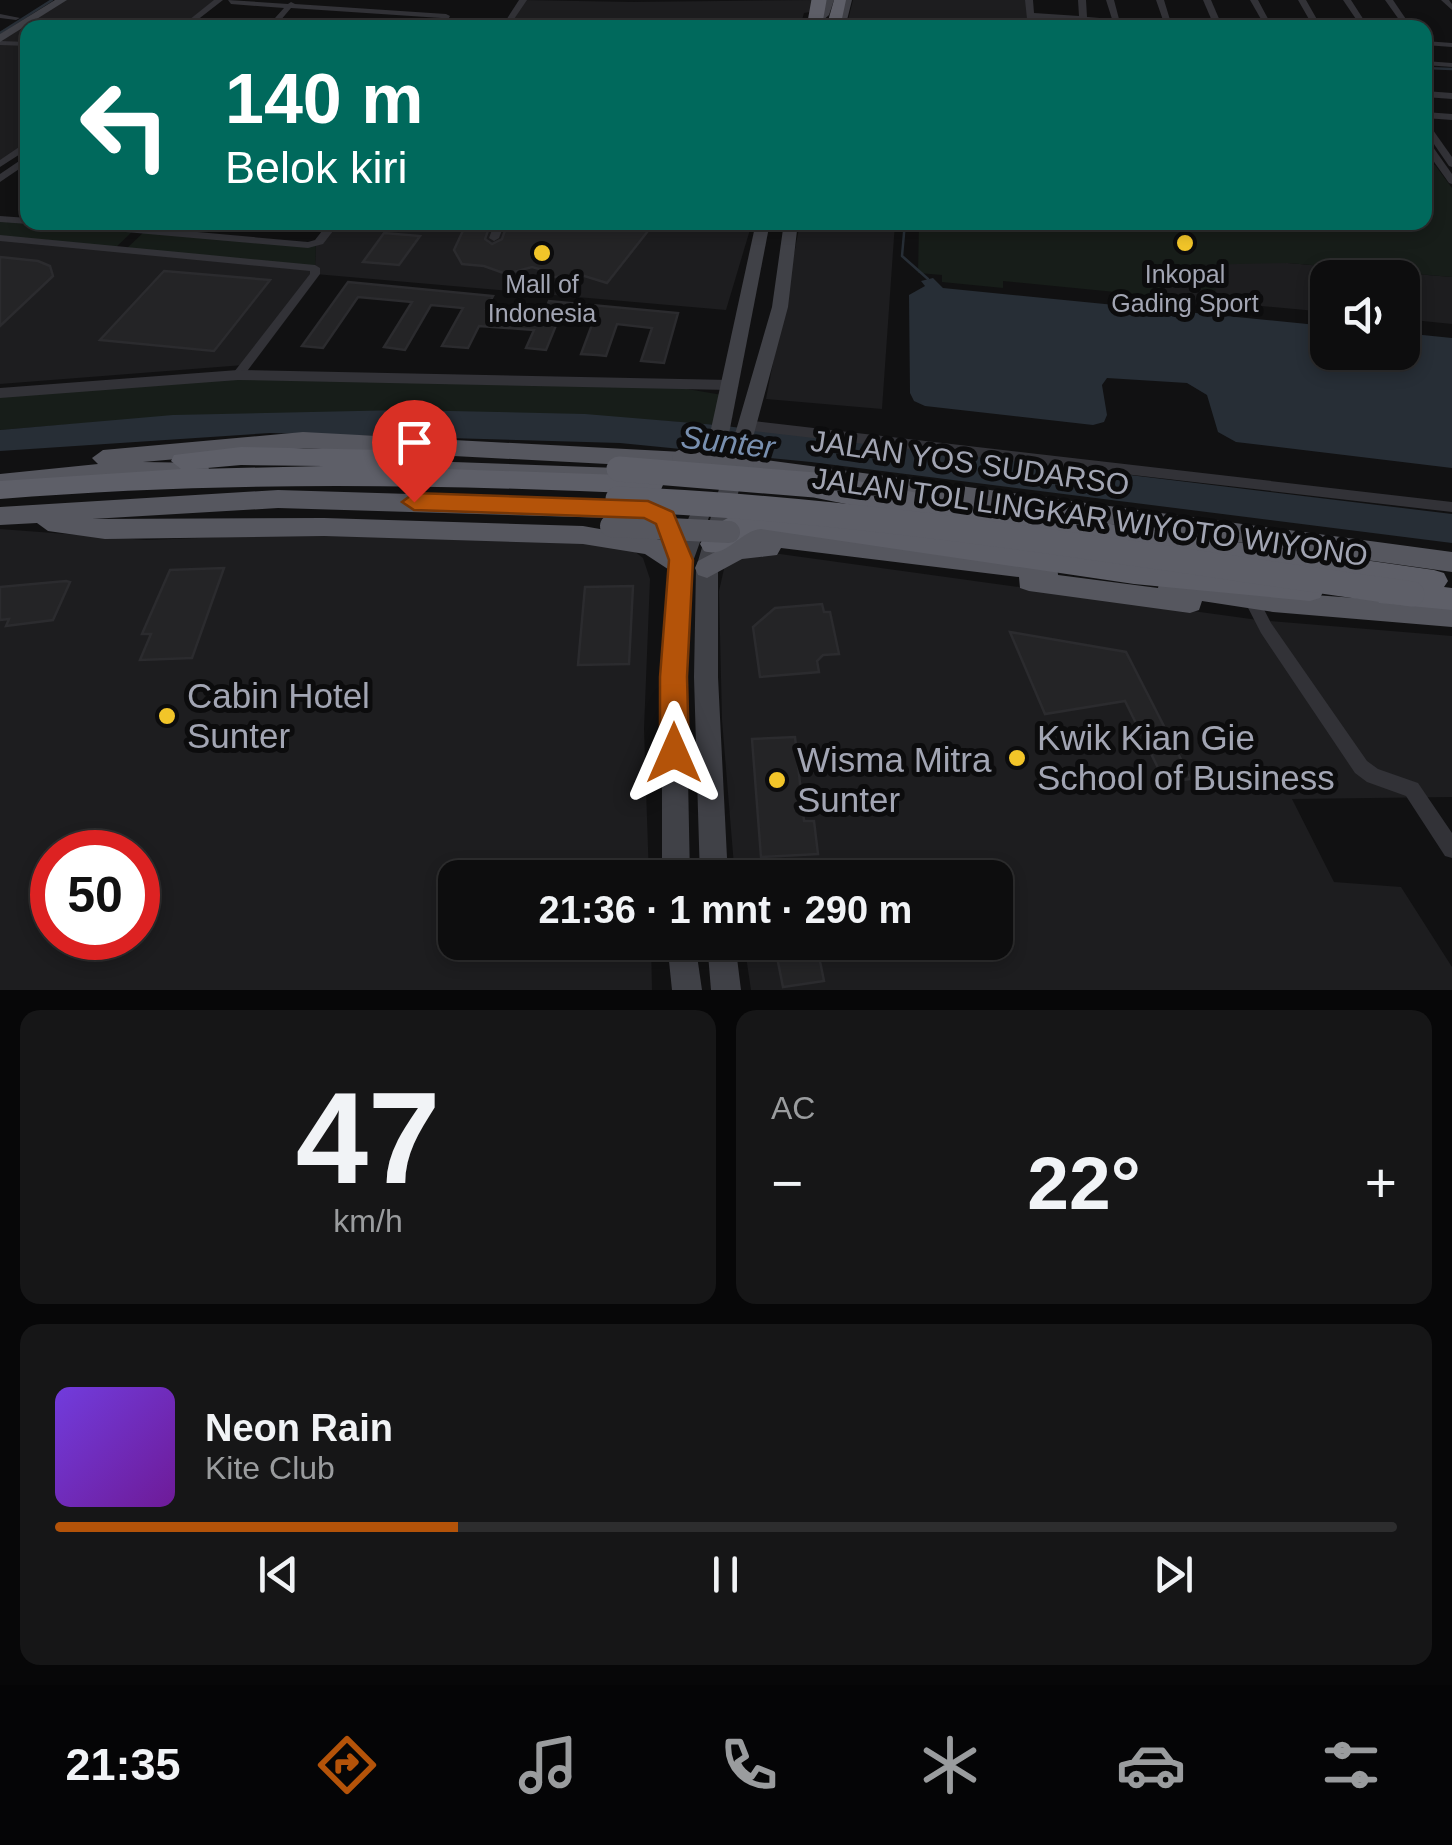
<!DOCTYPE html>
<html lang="id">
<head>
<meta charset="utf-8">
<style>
	:root { --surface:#0d0d0e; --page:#161617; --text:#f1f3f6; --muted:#9a9c9e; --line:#2d2d2e; --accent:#b45309 }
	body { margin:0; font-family:Helvetica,sans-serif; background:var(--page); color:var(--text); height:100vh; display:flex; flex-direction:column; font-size:38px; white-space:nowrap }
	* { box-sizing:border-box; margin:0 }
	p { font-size:32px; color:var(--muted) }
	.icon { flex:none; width:55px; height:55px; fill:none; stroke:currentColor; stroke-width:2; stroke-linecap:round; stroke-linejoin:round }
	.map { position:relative; height:990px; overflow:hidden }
	.details { display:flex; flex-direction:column; gap:20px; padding:20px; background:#070708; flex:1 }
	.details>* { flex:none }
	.hud { position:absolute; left:20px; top:20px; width:1412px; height:210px; border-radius:20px; box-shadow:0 5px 15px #0003,0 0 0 2px var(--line); background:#00695c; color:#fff; overflow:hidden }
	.controls { position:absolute; left:1310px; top:260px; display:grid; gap:20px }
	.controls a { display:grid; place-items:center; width:110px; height:110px; border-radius:20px; background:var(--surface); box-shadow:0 5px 15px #0003,0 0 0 2px var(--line); font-size:50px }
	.speed { position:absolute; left:30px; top:830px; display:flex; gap:20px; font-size:50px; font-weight:700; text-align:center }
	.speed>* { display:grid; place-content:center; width:130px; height:130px; border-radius:50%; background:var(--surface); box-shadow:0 5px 15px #0003,0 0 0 2px var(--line); line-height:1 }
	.speed .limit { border:15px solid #d22; background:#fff; color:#111 }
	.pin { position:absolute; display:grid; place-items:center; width:85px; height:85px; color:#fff; margin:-102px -42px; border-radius:50% 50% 50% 0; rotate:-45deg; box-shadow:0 0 10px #0007 }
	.pin .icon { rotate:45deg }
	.me { position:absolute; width:110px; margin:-55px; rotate:0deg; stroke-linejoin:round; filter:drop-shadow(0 0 8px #0008) }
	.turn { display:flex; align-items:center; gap:35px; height:210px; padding:0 40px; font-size:45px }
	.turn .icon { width:130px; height:130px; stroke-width:2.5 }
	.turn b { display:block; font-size:70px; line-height:85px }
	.big { font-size:75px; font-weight:700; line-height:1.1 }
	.details .card { flex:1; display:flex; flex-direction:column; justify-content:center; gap:15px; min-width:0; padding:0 35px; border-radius:20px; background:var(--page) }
	.details .dial { align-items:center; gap:0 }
	.dial b { font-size:130px; line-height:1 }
	.song { display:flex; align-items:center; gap:30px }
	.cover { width:120px; height:120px; border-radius:15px; background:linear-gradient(135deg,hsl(260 70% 55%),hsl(280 70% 35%)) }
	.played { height:10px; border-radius:5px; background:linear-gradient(90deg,var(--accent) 30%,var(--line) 30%) }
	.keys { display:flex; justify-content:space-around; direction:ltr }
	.heat { display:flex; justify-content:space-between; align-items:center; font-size:55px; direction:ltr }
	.details .tiles { flex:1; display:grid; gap:20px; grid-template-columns:1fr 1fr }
	.card:last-child { grid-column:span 2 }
	.trip { position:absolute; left:438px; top:860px; width:575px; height:100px; border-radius:20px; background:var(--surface); box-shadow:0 5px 15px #0003,0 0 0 2px var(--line); font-weight:700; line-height:100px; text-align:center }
	.tabs { display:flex; height:160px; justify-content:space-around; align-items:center; background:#050506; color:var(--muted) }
	.tabs .icon { width:70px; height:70px }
	.tabs .selected { color:var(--accent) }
	.tabs b { font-size:45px; color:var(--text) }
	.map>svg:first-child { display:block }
	.built { fill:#1d1d1f; fill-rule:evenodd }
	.green { fill:#171d19 }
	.water { fill:#272e36 }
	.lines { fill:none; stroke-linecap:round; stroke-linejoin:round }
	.stream { stroke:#272e36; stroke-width:2.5 }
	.building { fill:#242426; stroke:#2b2b2e; stroke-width:2.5 }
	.minor { fill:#323237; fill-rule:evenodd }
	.tertiary { fill:#323237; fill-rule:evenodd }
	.secondary { fill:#404147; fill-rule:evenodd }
	.trunk { fill:#56575f; fill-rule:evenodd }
	.motorway { fill:#5e5f68; fill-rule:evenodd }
	.trunk-bridge { stroke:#56575f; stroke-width:22 }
	.motorway-bridge-far1 { stroke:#5e5f68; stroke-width:15 }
	.motorway-bridge { stroke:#5e5f68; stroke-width:25 }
	.route { fill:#b45309; stroke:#753606; stroke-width:2.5 }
	.poi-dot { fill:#f2c529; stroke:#0c0c0d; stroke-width:4 }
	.labels { text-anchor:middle; stroke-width:10; stroke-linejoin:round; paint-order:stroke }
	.far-poi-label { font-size:25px; fill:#a2a5b3; stroke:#0c0c0d }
	.street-label { font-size:30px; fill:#a2a5b3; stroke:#0c0c0d }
	.water-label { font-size:32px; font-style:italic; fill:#788faf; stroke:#0c0c0d }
	.near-poi-label { font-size:35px; fill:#a2a5b3; stroke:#0c0c0d; text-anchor:start }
</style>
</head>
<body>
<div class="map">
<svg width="1452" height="990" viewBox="0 0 1452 990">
	<rect width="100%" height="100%" fill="#111112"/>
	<!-- built -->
	<g class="built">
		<polygon points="62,0 218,0 181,27 28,28 27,143 0,164 0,39"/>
		<polygon points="523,0 632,2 814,0 810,12 804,13 800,27 504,28"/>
		<polygon points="853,0 1028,0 1031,28 846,28"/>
		<polygon points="335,223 752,223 726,310 315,274 244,365 0,384 0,238 315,267 316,244"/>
		<polygon points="800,223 895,223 882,409 766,399"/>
		<polygon points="1230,263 1288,263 1452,277 1452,324 1403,319 1402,278 1328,278 1327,312 1166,297 1159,267"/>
		<path d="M 0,529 L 146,540 L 329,533 L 577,540 L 634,551 L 643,558 L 650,579 L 644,729 L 649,877 L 455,878 L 455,942 L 651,943 L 652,990 L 0,990 ZM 52,852 L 138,852 L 138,938 L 52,938 Z"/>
		<polygon points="758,551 1258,620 1452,636 1452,797 1292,799 1334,882 1401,887 1452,967 1452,990 751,990 744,943 995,942 995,878 735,878 722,720 719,591 726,560"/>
	</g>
	<!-- green -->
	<g class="green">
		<polygon points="1425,164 1435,165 1452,188 1452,277 1288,263 1191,265 1210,268 1216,291 1189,288 1183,265 1160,267 1166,297 1003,281 1003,288 942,282 942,275 918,273 919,223 1425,222"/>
		<polygon points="0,219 134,230 114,249 0,238"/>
		<polygon points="145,231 316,244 315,268 125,250"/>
		<path d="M 238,375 L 664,385 L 728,396 L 717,425 C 476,405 240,409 0,430 L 0,393 Z"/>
	</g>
	<!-- water -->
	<g class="water">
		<polygon points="933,278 943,288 1327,326 1328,352 1402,352 1403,333 1452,338 1452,468 1236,442 1218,432 1207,395 1187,383 1107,378 1102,385 1107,415 1104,422 1093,425 925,406 914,401 910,393 909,295 925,286 921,281"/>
		<polygon points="403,410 585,414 717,425 1452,514 1452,543 811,462 620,443 270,433 0,451 0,430 173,415"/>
	</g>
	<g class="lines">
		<!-- stream -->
		<g class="stream">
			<polyline points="0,33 52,0"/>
			<polyline points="1425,68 1452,69"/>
			<polyline points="905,222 902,256 928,279"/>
		</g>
	</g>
	<!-- building -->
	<g class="building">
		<polygon points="467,222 491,222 485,239 492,244 502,239 508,222 655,222 607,283 578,274 548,278 543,270 532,267 506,274 484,266 462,264 454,250"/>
		<polygon points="384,233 420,236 399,265 363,262"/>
		<polygon points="0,257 38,261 50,266 53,276 0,326"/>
		<polygon points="164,271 270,280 214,351 100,340"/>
		<polygon points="348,282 493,296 486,309 543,316 549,301 678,313 664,363 641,361 652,328 617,324 606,356 597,355 581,354 593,322 559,318 546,350 526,348 534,330 479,326 468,348 442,346 463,308 431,305 405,350 384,347 412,302 358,297 323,348 302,346"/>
		<polygon points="224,568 192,658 140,660 151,634 142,634 170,570"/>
		<polygon points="66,581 70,582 53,620 6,626 9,619 0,620 0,587"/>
		<polygon points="633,586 629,664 578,665 585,587"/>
		<polygon points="822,604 824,612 830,612 839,654 823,655 817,661 819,672 760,677 753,627 775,608"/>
		<polygon points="1010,632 1126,652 1191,779 1165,782 1125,701 1045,714"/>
		<polygon points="795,737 804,821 814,821 818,854 761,857 752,739"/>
		<polygon points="774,942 816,942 824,981 783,987"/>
	</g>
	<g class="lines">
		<!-- minor -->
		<g class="minor">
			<polygon points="214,0 223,0 187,28 179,28"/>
			<polygon points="228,0 288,4 291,2 295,4 446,14 450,16 444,28 437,28 441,18 291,8 274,28 266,28 284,8 231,4"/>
			<polygon points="519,0 527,0 508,28 501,28"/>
			<polygon points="1025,0 1033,0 1034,13 1079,16 1078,0 1086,0 1087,17 1112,19 1106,0 1114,0 1119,19 1164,23 1156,0 1164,0 1171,23 1208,28 1165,28 1035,18 1036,28 1028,28"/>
			<polygon points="1203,0 1211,0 1223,28 1215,28"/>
			<polygon points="1250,0 1258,0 1273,28 1266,28"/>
			<polygon points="1298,0 1306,0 1319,23 1360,28 1314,28"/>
			<polygon points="1343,0 1351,0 1369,28 1362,28"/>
			<polygon points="1385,0 1393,0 1412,28 1405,28"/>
			<polygon points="1441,0 1449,0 1452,4 1452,10"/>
			<polygon points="0,14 20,18 16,20 0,18"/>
			<polygon points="840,21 908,26 911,28 837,25 836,23"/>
			<polygon points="0,41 28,42 28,46 0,45"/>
			<polygon points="1425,41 1452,43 1452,47 1425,45"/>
			<polygon points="1425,61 1452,63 1452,67 1425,65"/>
			<polygon points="1425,91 1452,93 1452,99 1425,97"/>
			<polygon points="1425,112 1452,114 1452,120 1425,118"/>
			<polygon points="1425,122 1428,123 1452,157 1452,167 1449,166 1425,131"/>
			<polygon points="1425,139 1428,140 1452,174 1452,184 1449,183 1425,149"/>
			<polygon points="28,141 28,149 0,167 0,160"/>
			<polygon points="28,155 28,163 0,182 0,174"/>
			<polygon points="0,216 28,218 28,222 32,222 28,224 0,222"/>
			<polygon points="41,222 86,222 308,242 315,240 329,222 340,222 323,244 308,248 46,225"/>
			<polygon points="495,222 505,222 499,238 494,241 489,238"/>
			<polygon points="0,235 315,265 320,268 320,274 242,378 234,378 232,375 234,372 310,274 310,271 0,241"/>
			<polygon points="745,420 1452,502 1452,512 745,430 739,425"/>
			<polygon points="1251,592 1256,594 1271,623 1367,761 1378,769 1418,783 1452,833 1452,858 1445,856 1406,796 1367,782 1355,773 1261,633 1243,598 1246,594"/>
		</g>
		<!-- tertiary -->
		<polygon class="tertiary" points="238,370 730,380 738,385 730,390 238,380 0,398 0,388"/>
		<!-- secondary -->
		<g class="secondary">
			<polygon points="55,0 67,0 0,42 0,34"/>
			<polygon points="824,0 834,0 829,15 814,28 802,28 820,12"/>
			<polygon points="842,0 852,0 845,28 834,28"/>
			<polygon points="756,222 770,222 721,475 711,482 701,475"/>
			<polygon points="784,222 798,222 788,307 718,568 718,677 728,878 700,878 694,677 696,568 772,307"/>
			<polygon points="699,509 706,511 709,517 691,567 686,677 690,878 662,878 662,677 669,567 689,517 692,511"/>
			<polygon points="667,942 695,942 702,990 672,990"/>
			<polygon points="707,942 735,942 741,990 711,990"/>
		</g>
		<!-- trunk -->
		<g class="trunk">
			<polygon points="303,432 683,452 694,460 683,468 303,448 143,462 206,463 209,469 206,475 198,477 113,479 0,490 0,474 98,464 92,458 103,450"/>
			<polygon points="743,457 1452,552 1452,572 743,473 732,465"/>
			<polygon points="425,461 618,468 629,476 618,484 425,477 414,469"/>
			<path d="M 278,490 L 647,501 L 673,513 L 693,560 L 689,574 L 680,577 L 645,554 L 583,544 L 324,536 L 105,539 L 48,531 L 37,523 L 0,525 L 0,507 ZM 278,508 L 644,519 L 656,525 L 662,540 L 583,526 L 324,518 L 92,519 Z"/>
			<polygon points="729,523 1048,561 1057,564 1058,575 1158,588 1160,579 1169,576 1273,592 1452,605 1452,627 1273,612 1202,601 1199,610 1190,613 1029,591 1020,588 1019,577 781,548 777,555 742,559 707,578 698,575 695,568 698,561 734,542 721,538 717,532 721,526"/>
		</g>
		<!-- motorway -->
		<g class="motorway">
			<polygon points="834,0 846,0 840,28 826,28"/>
			<path d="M 241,447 L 387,450 L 399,459 L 390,467 L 651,476 L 660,478 L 663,485 L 660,492 L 651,494 C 433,484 217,481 0,499 L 0,481 L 181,469 L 171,461 L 174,455 ZM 241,465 L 323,466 L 196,469 Z"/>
			<polygon points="929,498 1434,570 1444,573 1448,581 1444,587 1452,588 1452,610 1379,603 1375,595 1385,585 929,518 920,515 916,508 920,501"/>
			<path d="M 761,509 L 1134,562 L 1310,579 L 1320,582 L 1324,590 L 1320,598 L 1310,601 L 1134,584 L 761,529 C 739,531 727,559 704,551 L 700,544 C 713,521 736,512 761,509 Z"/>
		</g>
		<!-- trunk-bridge -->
		<g class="trunk-bridge">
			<polyline points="683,460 743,465"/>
			<polyline points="611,526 729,532"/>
		</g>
		<!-- motorway-bridge-far1 -->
		<polyline class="motorway-bridge-far1" points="814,28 819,0"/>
		<!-- motorway-bridge -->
		<g class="motorway-bridge">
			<polyline points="619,469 815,485 929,508"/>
			<path d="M 618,499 C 884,510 1148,557 1412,594"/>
		</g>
	</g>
	<!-- route -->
	<polygon class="route" points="414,493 648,501 673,512 693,560 687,677 689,753 685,763 674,766 664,763 660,753 660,677 669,560 656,524 644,518 414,510 402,502"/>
	<!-- markers -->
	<g class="poi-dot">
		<circle cx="1185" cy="243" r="10"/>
		<circle cx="542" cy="253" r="10"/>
		<circle cx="167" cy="716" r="10"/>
		<circle cx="1017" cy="758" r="10"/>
		<circle cx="777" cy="780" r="10"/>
	</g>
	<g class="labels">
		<!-- far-poi labels -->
		<g class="far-poi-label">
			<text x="1185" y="283">Inkopal<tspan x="1185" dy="29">Gading Sport</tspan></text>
			<text x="542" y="293">Mall of<tspan x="542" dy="29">Indonesia</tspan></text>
		</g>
		<!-- street labels -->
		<g class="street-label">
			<text transform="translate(970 463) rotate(8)" y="10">JALAN YOS SUDARSO</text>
			<text transform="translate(1090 517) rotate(8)" y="10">JALAN TOL LINGKAR WIYOTO WIYONO</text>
		</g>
		<!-- water labels -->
		<g class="water-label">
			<text transform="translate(728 442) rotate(7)" y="11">Sunter</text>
		</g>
		<!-- near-poi labels -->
		<g class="near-poi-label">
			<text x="187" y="708">Cabin Hotel<tspan x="187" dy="40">Sunter</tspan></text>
			<text x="1037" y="750">Kwik Kian Gie<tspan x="1037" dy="40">School of Business</tspan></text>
			<text x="797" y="772">Wisma Mitra<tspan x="797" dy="40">Sunter</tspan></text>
		</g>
	</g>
</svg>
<div class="controls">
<a><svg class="icon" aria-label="sound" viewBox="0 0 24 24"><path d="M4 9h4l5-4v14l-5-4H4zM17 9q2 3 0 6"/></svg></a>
</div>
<div class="speed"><div class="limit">50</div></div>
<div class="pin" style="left:414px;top:502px;background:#d93025"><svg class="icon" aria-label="arrive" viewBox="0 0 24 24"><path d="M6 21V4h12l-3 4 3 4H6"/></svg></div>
<svg class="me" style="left:674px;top:753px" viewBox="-20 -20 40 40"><path d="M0-17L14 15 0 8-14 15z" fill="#b45309" stroke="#fff" stroke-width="4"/></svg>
<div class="trip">21:36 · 1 mnt · 290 m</div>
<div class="hud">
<div class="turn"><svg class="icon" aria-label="left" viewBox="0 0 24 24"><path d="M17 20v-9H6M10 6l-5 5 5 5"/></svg><div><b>140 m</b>Belok kiri</div></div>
</div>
</div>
<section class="details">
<div class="tiles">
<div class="card dial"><b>47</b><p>km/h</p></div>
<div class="card"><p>AC</p>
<div class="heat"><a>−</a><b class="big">22°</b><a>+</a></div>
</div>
<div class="card">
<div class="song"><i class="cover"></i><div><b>Neon Rain</b><p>Kite Club</p></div></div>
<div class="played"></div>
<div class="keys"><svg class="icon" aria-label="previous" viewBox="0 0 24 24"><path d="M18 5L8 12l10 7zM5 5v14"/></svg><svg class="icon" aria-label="pause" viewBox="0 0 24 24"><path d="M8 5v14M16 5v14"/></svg><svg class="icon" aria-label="next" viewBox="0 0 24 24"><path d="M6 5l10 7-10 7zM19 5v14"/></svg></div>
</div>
</div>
</section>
<nav class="tabs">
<b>21:35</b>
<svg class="icon selected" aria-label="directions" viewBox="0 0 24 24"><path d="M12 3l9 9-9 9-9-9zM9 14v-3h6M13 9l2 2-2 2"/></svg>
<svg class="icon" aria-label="music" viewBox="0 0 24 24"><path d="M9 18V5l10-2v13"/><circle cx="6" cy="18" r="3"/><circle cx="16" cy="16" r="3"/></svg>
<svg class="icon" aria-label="phone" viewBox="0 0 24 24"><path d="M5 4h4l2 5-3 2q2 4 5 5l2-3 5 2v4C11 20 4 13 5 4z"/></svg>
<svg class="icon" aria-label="climate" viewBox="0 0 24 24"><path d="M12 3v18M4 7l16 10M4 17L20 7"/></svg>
<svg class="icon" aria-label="car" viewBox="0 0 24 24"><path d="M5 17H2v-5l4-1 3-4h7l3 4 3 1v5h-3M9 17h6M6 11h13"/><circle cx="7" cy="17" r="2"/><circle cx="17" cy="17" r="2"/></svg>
<svg class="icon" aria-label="filters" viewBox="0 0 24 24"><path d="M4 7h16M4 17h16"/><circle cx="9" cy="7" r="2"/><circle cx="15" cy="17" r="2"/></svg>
</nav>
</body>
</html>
